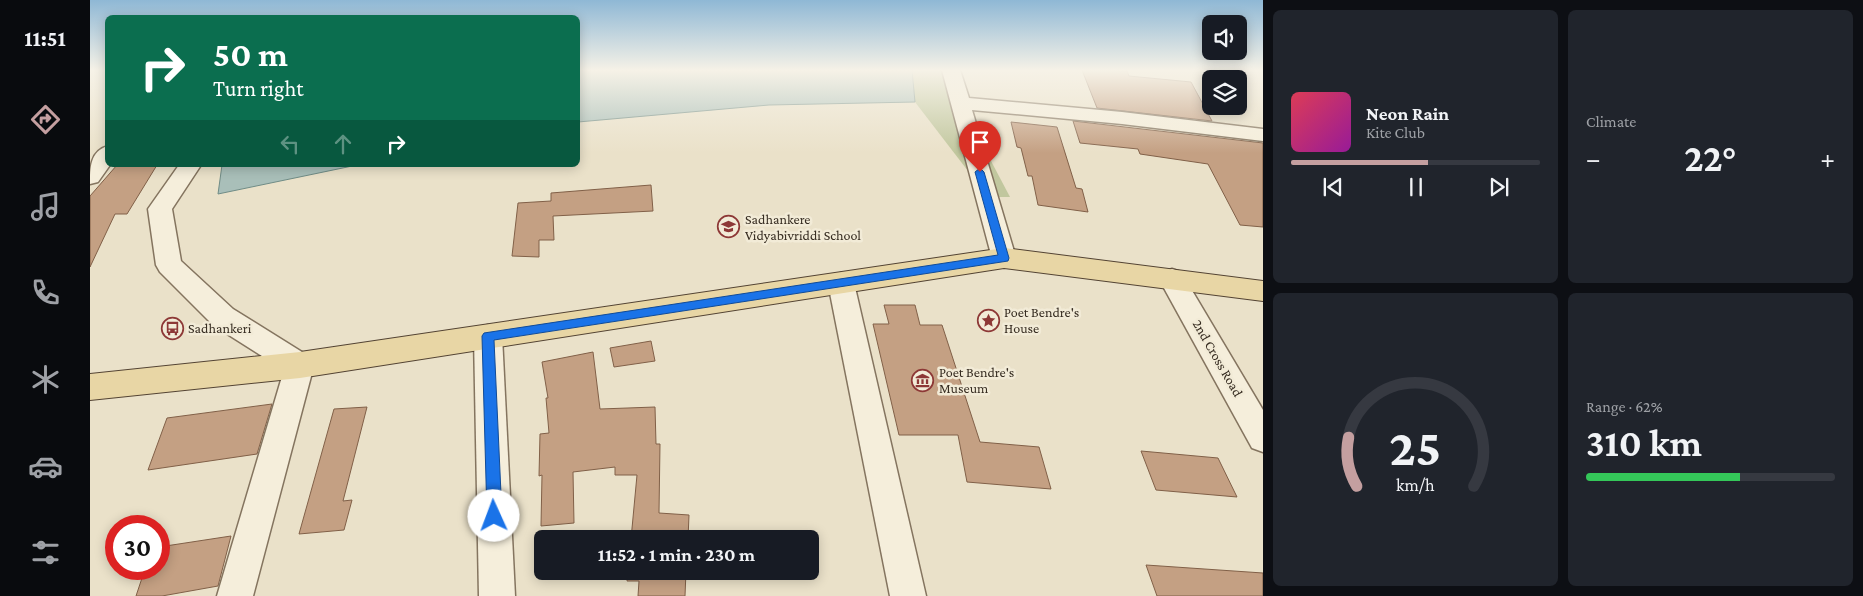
<!DOCTYPE html>
<html lang="en">
<head>
<meta charset="utf-8">
<style>
	:root { --surface:#171b24; --page:#20242c; --text:#f1f3f6; --muted:#9ea1a6; --line:#363941; --accent:#c49fa0 }
	body { margin:0; font-family:"Crimson Pro",serif; background:var(--page); color:var(--text); height:100vh; display:flex; flex-direction:column; font-size:19px; white-space:nowrap }
	* { box-sizing:border-box; margin:0 }
	p { font-size:16px; color:var(--muted) }
	.icon { flex:none; width:28px; height:28px; fill:none; stroke:currentColor; stroke-width:2; stroke-linecap:round; stroke-linejoin:round }
	.map { position:relative; flex:1; overflow:hidden }
	.sheet { display:flex; flex-direction:column; gap:10px; padding:10px; background:#0d0f14; width:600px }
	.sheet>* { flex:none }
	.hud { position:absolute; left:15px; top:15px; width:475px; height:152px; border-radius:8px; box-shadow:0 2px 12px #0003; background:#0b6e4f; color:#fff; overflow:hidden }
	.tools { position:absolute; left:1112px; top:15px; display:grid; gap:10px }
	.tools a { display:grid; place-items:center; width:45px; height:45px; border-radius:8px; background:var(--surface); box-shadow:0 2px 12px #0003; font-size:25px }
	.speed { position:absolute; left:15px; top:515px; display:flex; gap:10px; font-size:25px; font-weight:700; text-align:center }
	.speed>* { display:grid; place-content:center; width:65px; height:65px; border-radius:50%; background:var(--surface); box-shadow:0 2px 12px #0003; line-height:1 }
	.speed .limit { border:8px solid #d22; background:#fff; color:#111 }
	.pin { position:absolute; display:grid; place-items:center; width:42px; height:42px; color:#fff; margin:-51px -21px; border-radius:50% 50% 50% 0; rotate:-45deg; box-shadow:0 0 5px #0007 }
	.pin .icon { rotate:45deg }
	.me { position:absolute; width:55px; margin:-28px; rotate:358deg; stroke-linejoin:round; filter:drop-shadow(0 0 4px #0008) }
	.turn { display:flex; align-items:center; gap:18px; height:105px; padding:0 25px; font-size:22px }
	.turn .icon { width:65px; height:65px; stroke-width:2.5 }
	.turn b { display:block; font-size:35px; line-height:42px }
	.lanes { display:flex; align-items:center; height:48px; padding:0 25px; background:#0003; justify-content:center; gap:25px; direction:ltr }
	.lanes .off { opacity:.35 }
	.big { font-size:38px; font-weight:700; line-height:1.1 }
	.sheet .widget { flex:1; display:flex; flex-direction:column; justify-content:center; gap:8px; min-width:0; padding:0 18px; border-radius:8px; background:var(--page) }
	.sheet .dial { align-items:center; gap:0 }
	.dial svg { height:130px; overflow:visible; fill:none; stroke:var(--line); stroke-width:7; stroke-linecap:round; text-anchor:middle }
	.dial text { fill:var(--text); stroke:none }
	.song { display:flex; align-items:center; gap:15px }
	.cover { width:60px; height:60px; border-radius:8px; background:linear-gradient(135deg,hsl(350 70% 55%),hsl(300 70% 35%)) }
	.played { height:5px; border-radius:2px; background:linear-gradient(90deg,var(--accent) 55%,var(--line) 55%) }
	.keys { display:flex; justify-content:space-around; direction:ltr }
	.heat { display:flex; justify-content:space-between; align-items:center; font-size:28px; direction:ltr }
	.charge { height:8px; border-radius:4px; background:linear-gradient(90deg,#34c759 62%,var(--line) 0) }
	.sheet .tiles { flex:1; display:grid; gap:10px; grid-template-columns:repeat(2,1fr) }
	.trip { position:absolute; left:444px; top:530px; width:285px; height:50px; border-radius:8px; background:var(--surface); box-shadow:0 2px 12px #0003; font-weight:700; line-height:50px; text-align:center }
	main { display:flex; flex:1; min-height:0 }
	.dock { display:flex; flex-direction:column; width:90px; justify-content:space-around; align-items:center; background:#090b0e; color:var(--muted) }
	.dock .icon { width:35px; height:35px }
	.dock .selected { color:var(--accent) }
	.dock b { font-size:22px; color:var(--text) }
	.map>svg:first-child { display:block }
	.green { fill:#c1c79e }
	.water { fill:#a9bfb9; stroke:#708c86 }
	.building { fill:#c4a083; stroke:#816048 }
	.lines { fill:none; stroke-linecap:round; stroke-linejoin:round }
	.street-casing { stroke:#84745f; stroke-width:3 }
	.primary-casing { stroke:#534333; stroke-width:2 }
	.street { fill:#f5eedb; fill-rule:evenodd }
	.primary { fill:#e8d6a5; fill-rule:evenodd }
	.route { fill:#1a73e8; stroke:#114b97 }
	.labels { text-anchor:middle; stroke-width:5; stroke-linejoin:round; paint-order:stroke }
	.poi-label { font-size:14px; fill:#362c21; stroke:#f2ebd7; text-anchor:start }
	.street-label { font-size:14px; fill:#362c21; stroke:#f2ebd7 }
</style>
</head>
<body>
<main>
<nav class="dock">
<b>11:51</b>
<svg class="icon selected" aria-label="directions" viewBox="0 0 24 24"><path d="M12 3l9 9-9 9-9-9zM9 14v-3h6M13 9l2 2-2 2"/></svg>
<svg class="icon" aria-label="music" viewBox="0 0 24 24"><path d="M9 18V5l10-2v13"/><circle cx="6" cy="18" r="3"/><circle cx="16" cy="16" r="3"/></svg>
<svg class="icon" aria-label="phone" viewBox="0 0 24 24"><path d="M5 4h4l2 5-3 2q2 4 5 5l2-3 5 2v4C11 20 4 13 5 4z"/></svg>
<svg class="icon" aria-label="climate" viewBox="0 0 24 24"><path d="M12 3v18M4 7l16 10M4 17L20 7"/></svg>
<svg class="icon" aria-label="car" viewBox="0 0 24 24"><path d="M5 17H2v-5l4-1 3-4h7l3 4 3 1v5h-3M9 17h6M6 11h13"/><circle cx="7" cy="17" r="2"/><circle cx="17" cy="17" r="2"/></svg>
<svg class="icon" aria-label="filters" viewBox="0 0 24 24"><path d="M4 7h16M4 17h16"/><circle cx="9" cy="7" r="2"/><circle cx="15" cy="17" r="2"/></svg>
</nav>
<div class="map">
<svg width="1173" height="596" viewBox="0 0 1173 596">
	<rect width="100%" height="100%" fill="#eae1c9"/>
	<!-- green -->
	<polygon class="green" points="822,70 853,70 920,197 898,197 825,102"/>
	<!-- water -->
	<g class="water">
		<polygon points="488,70 822,70 825,102 679,105 488,122"/>
		<polygon points="132,165 267,165 128,194"/>
	</g>
	<!-- building -->
	<g class="building">
		<polygon points="992,70 1037,71 1039,76 1101,82 1122,121 1007,108"/>
		<polygon points="983,121 1173,143 1173,227 1150,225 1118,164 1050,154 1048,149 990,143"/>
		<polygon points="921,122 967,127 986,188 992,189 998,212 948,205 942,176 938,176 931,148 927,147"/>
		<polygon points="27,165 67,165 37,214 25,214 0,267 0,196"/>
		<polygon points="561,185 563,211 463,216 464,240 449,240 449,257 422,256 428,203 461,201 461,193"/>
		<polygon points="794,305 825,305 830,325 852,325 890,442 949,447 961,489 877,482 868,435 809,435 783,324 799,324"/>
		<polygon points="561,341 565,361 524,367 520,348"/>
		<polygon points="503,352 510,409 565,407 566,444 570,444 569,513 599,515 598,539 541,539 547,475 525,475 525,467 483,472 484,523 451,526 452,475 449,476 450,434 459,433 456,398 458,398 452,362"/>
		<polygon points="182,404 167,454 58,470 77,418"/>
		<polygon points="277,407 253,501 262,500 254,530 209,534 244,409"/>
		<polygon points="1051,451 1128,458 1147,497 1066,490"/>
		<polygon points="141,536 128,586 72,596 46,596 55,569 69,569 69,547"/>
		<polygon points="1056,565 1173,573 1173,596 1067,596"/>
		<polygon points="538,571 596,571 595,596 548,596 549,581 537,581"/>
	</g>
	<g class="lines">
		<defs>
			<g id="street">
				<polygon points="852,70 870,70 879,98 1032,112 1173,129 1173,141 1032,124 882,110 926,258 923,265 914,267 905,265 902,258"/>
				<path d="M 18,146 L 18,165 L 20,165 L 8,182 L 0,184 C 0,168 0,151 18,146 Z"/>
				<polygon points="89,165 111,165 82,209 91,261 143,309 220,357 224,365 163,596 127,596 194,370 123,325 70,272 66,265 58,209"/>
				<polygon points="1082,269 1091,272 1173,410 1173,452 1162,448 1069,279 1073,272"/>
				<polygon points="751,273 760,276 764,283 836,596 800,596 738,283 742,276"/>
				<polygon points="398,325 408,328 412,336 425,596 389,596 384,336 388,328"/>
			</g>
			<polygon id="primary" points="914,248 1173,281 1173,301 914,268 210,378 0,400 0,374 210,352"/>
		</defs>
		<!-- street casing -->
		<use href="#street" class="street-casing"/>
		<!-- primary casing -->
		<use href="#primary" class="primary-casing"/>
		<!-- street -->
		<use href="#street" class="street"/>
		<!-- primary -->
		<use href="#primary" class="primary"/>
	</g>
	<!-- sky -->
	<linearGradient id="sky" x2="0" y2="1"><stop stop-color="#8fb8d5"/><stop offset="0.46" stop-color="#f6f2e7"/><stop offset="1" stop-color="#f6f2e7" stop-opacity="0"/></linearGradient>
	<rect width="1173" height="153" fill="url(#sky)"/>
	<!-- route -->
	<polygon class="route" points="890,168 894,172 919,258 918,261 404,340 412,516 409,521 404,523 399,521 397,516 392,336 394,333 908,255 885,172"/>
	<!-- icons -->
	<defs>
		<symbol id="school-ring" viewBox="-11 -11 22 22"><circle r="9.5" fill="#f2ebd7" stroke="#8d3836" stroke-width="1.5"/><path d="M0-5L7-2L0 1L-7-2ZM-4 1L0 2.5L4 1V4Q0 6-4 4Z" fill="#8d3836"/></symbol>
		<symbol id="sight-ring" viewBox="-11 -11 22 22"><circle r="9.5" fill="#f2ebd7" stroke="#8d3836" stroke-width="1.5"/><path d="M0-6L1.8-2.2L6-1.7L2.9 1.2L3.7 5.4L0 3.3L-3.7 5.4L-2.9 1.2L-6-1.7L-1.8-2.2Z" fill="#8d3836"/></symbol>
		<symbol id="bus-ring" viewBox="-11 -11 22 22"><circle r="9.5" fill="#f2ebd7" stroke="#8d3836" stroke-width="1.5"/><path d="M-5-6H5V4H4V6H2V4H-2V6H-4V4H-5ZM-3.5-4V0h7V-4ZM-3.5 1.2v1.5H-2V1.2ZM2 1.2v1.5H3.5V1.2Z" fill="#8d3836"/></symbol>
		<symbol id="museum-ring" viewBox="-11 -11 22 22"><circle r="9.5" fill="#f2ebd7" stroke="#8d3836" stroke-width="1.5"/><path d="M0-6L6-3V-2H-6V-3ZM-5-1h2V3h-2ZM-1-1h2V3h-2ZM3-1h2V3H3ZM-6 4H6V6H-6Z" fill="#8d3836"/></symbol>
	</defs>
	<g fill-rule="evenodd">
		<use href="#school-ring" x="626" y="214" width="25" height="25"/>
		<use href="#sight-ring" x="886" y="308" width="25" height="25"/>
		<use href="#bus-ring" x="70" y="316" width="25" height="25"/>
		<use href="#museum-ring" x="820" y="368" width="25" height="25"/>
	</g>
	<g class="labels">
		<!-- poi labels -->
		<g class="poi-label">
			<text x="655" y="224">Sadhankere<tspan x="655" dy="16">Vidyabivriddi School</tspan></text>
			<text x="914" y="317">Poet Bendre's<tspan x="914" dy="16">House</tspan></text>
			<text x="98" y="333">Sadhankeri</text>
			<text x="849" y="377">Poet Bendre's<tspan x="849" dy="16">Museum</tspan></text>
		</g>
		<!-- street labels -->
		<g class="street-label">
			<text transform="translate(1128 358) rotate(60)" y="5">2nd Cross Road</text>
		</g>
	</g>
</svg>
<div class="tools">
<a><svg class="icon" aria-label="sound" viewBox="0 0 24 24"><path d="M4 9h4l5-4v14l-5-4H4zM17 9q2 3 0 6"/></svg></a>
<a><svg class="icon" aria-label="layers" viewBox="0 0 24 24"><path d="M12 4l9 5-9 5-9-5zM3 14l9 5 9-5"/></svg></a>
</div>
<div class="speed"><div class="limit">30</div></div>
<div class="pin" style="left:890px;top:172px;background:#d93025"><svg class="icon" aria-label="arrive" viewBox="0 0 24 24"><path d="M6 21V4h12l-3 4 3 4H6"/></svg></div>
<svg class="me" style="left:404px;top:516px" viewBox="-20 -20 40 40"><circle r="19" fill="#fff"/><path d="M0-13L10 11 0 6-10 11z" fill="#1a73e8"/></svg>
<div class="trip">11:52 · 1 min · 230 m</div>
<div class="hud">
<div class="turn"><svg class="icon" aria-label="right" viewBox="0 0 24 24"><path d="M7 20v-9h11M14 6l5 5-5 5"/></svg><div><b>50 m</b>Turn right</div></div>
<div class="lanes"><svg class="icon off" aria-label="left" viewBox="0 0 24 24"><path d="M17 20v-9H6M10 6l-5 5 5 5"/></svg><svg class="icon off" aria-label="ahead" viewBox="0 0 24 24"><path d="M12 20V5M6 11l6-6 6 6"/></svg><svg class="icon" aria-label="right" viewBox="0 0 24 24"><path d="M7 20v-9h11M14 6l5 5-5 5"/></svg></div>
</div>
</div>
<section class="sheet">
<div class="tiles">
<div class="widget">
<div class="song"><i class="cover"></i><div><b>Neon Rain</b><p>Kite Club</p></div></div>
<div class="played"></div>
<div class="keys"><svg class="icon" aria-label="previous" viewBox="0 0 24 24"><path d="M18 5L8 12l10 7zM5 5v14"/></svg><svg class="icon" aria-label="pause" viewBox="0 0 24 24"><path d="M8 5v14M16 5v14"/></svg><svg class="icon" aria-label="next" viewBox="0 0 24 24"><path d="M6 5l10 7-10 7zM19 5v14"/></svg></div>
</div>
<div class="widget"><p>Climate</p>
<div class="heat"><a>−</a><b class="big">22°</b><a>+</a></div>
</div>
<div class="widget dial"><svg viewBox="0 0 100 80">
<path d="M14 69A42 42 0 1 1 86 69"/>
<path d="M14 69A42 42 0 0 1 9 39" stroke="#c49fa0"/>
<text x="50" y="56" font-size="32" font-weight="700">25</text>
<text x="50" y="72" font-size="11">km/h</text>
</svg></div>
<div class="widget"><p>Range · 62%</p><b class="big">310 km</b><div class="charge"></div></div>
</div>
</section>
</main>
</body>
</html>
